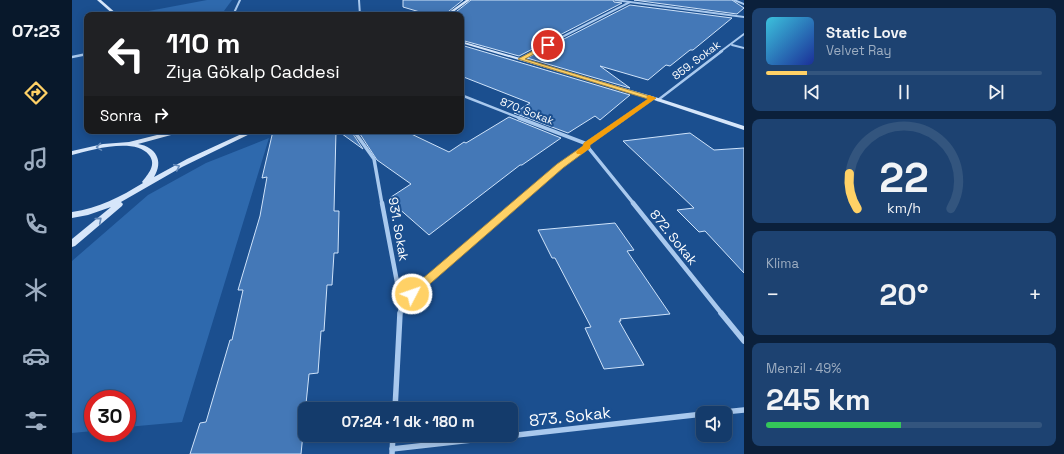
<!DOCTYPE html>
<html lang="tr">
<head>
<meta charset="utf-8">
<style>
	:root { --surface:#143b6b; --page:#1d4271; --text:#f1f3f6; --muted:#9dadc1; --line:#33557e; --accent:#ffd166 }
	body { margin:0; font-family:"Space Grotesk",sans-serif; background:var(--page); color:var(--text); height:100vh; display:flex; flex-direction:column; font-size:15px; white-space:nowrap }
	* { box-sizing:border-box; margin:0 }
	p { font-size:13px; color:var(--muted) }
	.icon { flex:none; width:22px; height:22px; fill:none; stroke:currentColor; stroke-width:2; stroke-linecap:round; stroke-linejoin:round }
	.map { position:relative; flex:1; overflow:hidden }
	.details { display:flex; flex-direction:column; gap:8px; padding:8px; background:#0b203b; width:320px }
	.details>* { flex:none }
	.banner { position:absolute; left:12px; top:12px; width:380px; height:122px; border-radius:8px; box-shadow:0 2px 10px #0003,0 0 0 1px var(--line); background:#202124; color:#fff; overflow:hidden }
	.buttons { position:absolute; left:624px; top:406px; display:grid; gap:8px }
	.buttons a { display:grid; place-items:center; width:36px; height:36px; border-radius:8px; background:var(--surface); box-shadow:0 2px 10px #0003,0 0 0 1px var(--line); font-size:20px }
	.speed { position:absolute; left:12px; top:390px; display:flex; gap:8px; font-size:20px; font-weight:700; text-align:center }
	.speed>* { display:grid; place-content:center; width:52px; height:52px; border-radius:50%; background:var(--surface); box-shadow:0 2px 10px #0003,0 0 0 1px var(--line); line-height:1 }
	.speed .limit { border:6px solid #d22; background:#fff; color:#111 }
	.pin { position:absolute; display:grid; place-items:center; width:34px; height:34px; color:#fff; margin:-17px; border:2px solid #fff; border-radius:50%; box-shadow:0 1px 4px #0007 }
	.me { position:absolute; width:44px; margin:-22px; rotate:49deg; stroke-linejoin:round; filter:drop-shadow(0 0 3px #0008) }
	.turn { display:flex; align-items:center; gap:14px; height:84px; padding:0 16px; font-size:18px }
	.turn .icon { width:52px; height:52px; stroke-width:2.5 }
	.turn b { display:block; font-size:28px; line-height:34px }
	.then { display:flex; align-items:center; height:38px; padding:0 16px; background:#0003; gap:8px; font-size:15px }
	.big { font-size:30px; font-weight:800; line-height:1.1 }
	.details .card { flex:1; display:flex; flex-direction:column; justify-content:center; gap:6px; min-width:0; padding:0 14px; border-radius:8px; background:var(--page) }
	.details .dial { align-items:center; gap:0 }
	.dial svg { height:104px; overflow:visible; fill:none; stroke:var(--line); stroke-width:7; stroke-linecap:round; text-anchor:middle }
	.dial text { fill:var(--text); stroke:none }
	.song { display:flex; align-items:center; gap:12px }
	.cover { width:48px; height:48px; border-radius:6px; background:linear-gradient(135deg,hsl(190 70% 55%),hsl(230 70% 35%)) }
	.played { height:4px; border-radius:2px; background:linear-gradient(90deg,var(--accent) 15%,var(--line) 15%) }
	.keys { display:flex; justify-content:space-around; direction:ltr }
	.heat { display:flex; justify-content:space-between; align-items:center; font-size:22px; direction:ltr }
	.charge { height:6px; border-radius:3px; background:linear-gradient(90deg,#34c759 49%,var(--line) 0) }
	.trip { position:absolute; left:226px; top:402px; width:220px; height:40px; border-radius:8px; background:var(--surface); box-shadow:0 2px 10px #0003,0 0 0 1px var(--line); font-weight:800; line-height:40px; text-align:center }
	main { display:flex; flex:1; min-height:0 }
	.tab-bar { display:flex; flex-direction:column; width:72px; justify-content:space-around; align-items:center; background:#08182b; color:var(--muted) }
	.tab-bar .icon { width:28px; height:28px }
	.tab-bar .selected { color:var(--accent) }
	.tab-bar b { font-size:18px; color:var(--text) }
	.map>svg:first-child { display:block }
	.green { fill:#2e69ad }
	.building { fill:#4478b7; stroke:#cfe3fa }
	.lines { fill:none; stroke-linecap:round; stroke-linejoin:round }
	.street-far4 { stroke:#a9c9ee; stroke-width:2 }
	.street-far3 { stroke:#a9c9ee; stroke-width:2.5 }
	.street-far2 { stroke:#a9c9ee; stroke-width:3.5 }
	.street-far1 { stroke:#a9c9ee; stroke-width:4.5 }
	.street { stroke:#a9c9ee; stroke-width:5.5 }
	.secondary { fill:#d6e6fa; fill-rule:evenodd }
	.oneway { stroke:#668bba }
	.route { fill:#ffd166; stroke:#a68842 }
	.slow { fill:#f59e0b }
	.labels { text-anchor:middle; stroke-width:4; stroke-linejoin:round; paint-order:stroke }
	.far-street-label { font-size:11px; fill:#fff; stroke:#1b4f8f }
	.street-label { font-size:13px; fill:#fff; stroke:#1b4f8f }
	.near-street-label { font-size:16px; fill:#fff; stroke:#1b4f8f }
</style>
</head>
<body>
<main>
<nav class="tab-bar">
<b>07:23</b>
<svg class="icon selected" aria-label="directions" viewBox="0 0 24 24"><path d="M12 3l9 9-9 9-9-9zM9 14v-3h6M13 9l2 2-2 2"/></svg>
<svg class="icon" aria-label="music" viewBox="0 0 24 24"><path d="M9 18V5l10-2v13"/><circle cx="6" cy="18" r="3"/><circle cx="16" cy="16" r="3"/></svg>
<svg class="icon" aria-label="phone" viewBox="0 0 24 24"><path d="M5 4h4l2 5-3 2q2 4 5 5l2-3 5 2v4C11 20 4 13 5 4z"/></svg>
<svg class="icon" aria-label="climate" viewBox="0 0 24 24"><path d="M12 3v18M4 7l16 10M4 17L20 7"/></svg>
<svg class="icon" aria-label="car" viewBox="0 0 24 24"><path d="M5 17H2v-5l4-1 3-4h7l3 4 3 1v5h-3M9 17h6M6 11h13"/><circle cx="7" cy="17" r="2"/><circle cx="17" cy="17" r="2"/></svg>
<svg class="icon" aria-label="filters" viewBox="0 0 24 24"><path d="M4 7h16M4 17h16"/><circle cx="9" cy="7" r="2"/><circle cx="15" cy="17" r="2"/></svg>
</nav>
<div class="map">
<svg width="672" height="454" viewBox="0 0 672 454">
	<rect width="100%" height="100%" fill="#1b4f8f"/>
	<!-- green -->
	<g class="green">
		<polygon points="135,0 160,0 149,15 69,15 66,13"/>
		<polygon points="197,138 110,422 55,427 55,399 21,399 21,431 0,433 0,261 76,195 134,163"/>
	</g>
	<!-- building -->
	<g class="building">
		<polygon points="331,0 391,0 372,15 358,15 331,7"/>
		<polygon points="399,0 541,0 542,2 550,3 447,56 389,40 389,15 380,15"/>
		<polygon points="562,0 660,0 672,8 665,14"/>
		<polygon points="558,5 660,18 621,50 618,50 598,66 594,65 576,80 528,66 558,88 455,58"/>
		<polygon points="389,45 558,95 528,120 523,116 496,133 442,113 458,103 389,76"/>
		<polygon points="437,117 489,138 450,165 448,165 357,235 316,199 339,184 305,160 286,131 333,131 377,152 392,142 394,143"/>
		<polygon points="201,131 264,131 262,211 267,211 266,253 262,253 260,285 255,285 252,331 249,331 246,373 237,374 229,454 118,454 128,423 134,422 158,340 160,340 171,290 166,290 188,216 195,177 190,178"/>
		<polygon points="266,131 279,131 291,149"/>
		<polygon points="618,133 642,150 672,148 672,273 633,231 627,232 605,210 622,208 551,141"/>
		<polygon points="543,223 562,250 555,251 598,314 548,319 549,321 547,321 572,365 532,369 513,328 519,327 483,258 480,258 466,230"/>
	</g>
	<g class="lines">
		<!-- street-far4 -->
		<g class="street-far4">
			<polyline points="287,0 288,15"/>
			<polyline points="543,0 672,17"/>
			<polyline points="662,0 672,4"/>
			<polyline points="161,15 168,0"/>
			<polyline points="660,45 672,48"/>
			<polyline points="461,52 558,2"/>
			<polyline points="648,52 672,34"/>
		</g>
		<!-- street-far3 -->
		<g class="street-far3">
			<polyline points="0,57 15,54"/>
			<polyline points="448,59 463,51"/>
			<polyline points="389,95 450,119"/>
			<polyline points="586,100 650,51"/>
			<polyline points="552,119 581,98"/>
		</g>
		<!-- street-far2 -->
		<g class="street-far2">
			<polyline points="447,118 515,144"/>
			<polyline points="282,131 302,159 310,204"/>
			<polyline points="515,146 562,204"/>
			<polyline points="444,204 488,166 515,146 515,144 553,118"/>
		</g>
		<!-- street-far1 -->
		<g class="street-far1">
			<polyline points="310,203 329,303 328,314"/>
			<polyline points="561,203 650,314"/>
			<polyline points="329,303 445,203"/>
		</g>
		<!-- street -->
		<g class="street">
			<polyline points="649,313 672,341"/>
			<polyline points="323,409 328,313"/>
			<polyline points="642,413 672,410"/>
			<polyline points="320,449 631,414"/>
			<polyline points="320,454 321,435"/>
		</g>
		<!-- secondary -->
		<g class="secondary">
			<polygon points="25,0 29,0 46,15 42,15"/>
			<polygon points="394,0 398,0 377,15 373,15"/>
			<polygon points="389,41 583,97 672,126 672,130 579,99 389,43"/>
			<path d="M 101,131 L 111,131 L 110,132 L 66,144 C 84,147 92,161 82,177 L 115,159 L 176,131 L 184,131 L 110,167 L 49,202 L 51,204 L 50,206 L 3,246 L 0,247 L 0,239 L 39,207 L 16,215 L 0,218 L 0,212 C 27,208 48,197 71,183 L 70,182 C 76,174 85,165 77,155 C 63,137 19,150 0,155 L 0,151 L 31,144 L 57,142 Z"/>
		</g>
	</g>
	<!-- one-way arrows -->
	<defs><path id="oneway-chevron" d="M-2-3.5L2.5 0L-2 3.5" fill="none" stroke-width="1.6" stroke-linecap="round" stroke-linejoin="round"/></defs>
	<g class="oneway">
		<use href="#oneway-chevron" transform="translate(27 147) rotate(171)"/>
		<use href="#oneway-chevron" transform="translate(105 167) rotate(-25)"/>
		<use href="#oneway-chevron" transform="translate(27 220) rotate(-40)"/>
	</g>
	<!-- route -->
	<polygon class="route" points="474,44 478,45 453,59 584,98 518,145 518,148 491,168 344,296 340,298 336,296 335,294 336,291 485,164 511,146 512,143 576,99 446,59"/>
	<!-- slow -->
	<polygon class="slow" points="577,95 584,98 518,145 518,148 510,154 505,154 504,152 511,146 512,143 576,99 574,97"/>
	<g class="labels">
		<!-- far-street labels -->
		<g class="far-street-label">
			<text transform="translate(624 60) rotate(-37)" y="4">859. Sokak</text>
			<text transform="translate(455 111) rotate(21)" y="4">870. Sokak</text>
		</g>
		<!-- street labels -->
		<g class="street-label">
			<text transform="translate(327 229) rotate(80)" y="5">931. Sokak</text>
			<text transform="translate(602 237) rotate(51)" y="5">872. Sokak</text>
		</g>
		<!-- near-street labels -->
		<g class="near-street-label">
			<text transform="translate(498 416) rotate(-6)" y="6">873. Sokak</text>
		</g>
	</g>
</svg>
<div class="buttons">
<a><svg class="icon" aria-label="sound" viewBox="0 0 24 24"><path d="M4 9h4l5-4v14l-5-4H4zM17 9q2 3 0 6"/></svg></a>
</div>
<div class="speed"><div class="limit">30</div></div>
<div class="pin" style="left:476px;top:45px;background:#d93025"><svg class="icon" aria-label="arrive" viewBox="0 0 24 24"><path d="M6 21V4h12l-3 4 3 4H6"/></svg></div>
<svg class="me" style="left:340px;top:294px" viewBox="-20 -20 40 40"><circle r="17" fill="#ffd166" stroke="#fff" stroke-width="3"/><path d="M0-11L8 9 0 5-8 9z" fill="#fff"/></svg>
<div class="trip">07:24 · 1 dk · 180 m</div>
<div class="banner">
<div class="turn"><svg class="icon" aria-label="left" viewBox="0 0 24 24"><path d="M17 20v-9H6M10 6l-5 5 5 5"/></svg><div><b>110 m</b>Ziya Gökalp Caddesi</div></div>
<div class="then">Sonra<svg class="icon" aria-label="right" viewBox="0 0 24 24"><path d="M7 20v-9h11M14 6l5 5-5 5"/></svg></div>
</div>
</div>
<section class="details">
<div class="card">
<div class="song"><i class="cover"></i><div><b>Static Love</b><p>Velvet Ray</p></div></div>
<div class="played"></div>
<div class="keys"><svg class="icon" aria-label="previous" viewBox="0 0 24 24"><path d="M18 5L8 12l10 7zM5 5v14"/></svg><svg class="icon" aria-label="pause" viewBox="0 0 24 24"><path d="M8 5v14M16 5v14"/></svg><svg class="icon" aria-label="next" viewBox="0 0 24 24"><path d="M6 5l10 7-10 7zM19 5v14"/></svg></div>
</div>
<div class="card dial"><svg viewBox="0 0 100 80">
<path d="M14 69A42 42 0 1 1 86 69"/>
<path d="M14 69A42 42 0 0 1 8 42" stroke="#ffd166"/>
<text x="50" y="56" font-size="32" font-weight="700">22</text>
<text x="50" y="72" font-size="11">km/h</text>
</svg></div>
<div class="card"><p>Klima</p>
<div class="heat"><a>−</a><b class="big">20°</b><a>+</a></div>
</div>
<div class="card"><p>Menzil · 49%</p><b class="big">245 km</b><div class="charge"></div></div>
</section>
</main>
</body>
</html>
